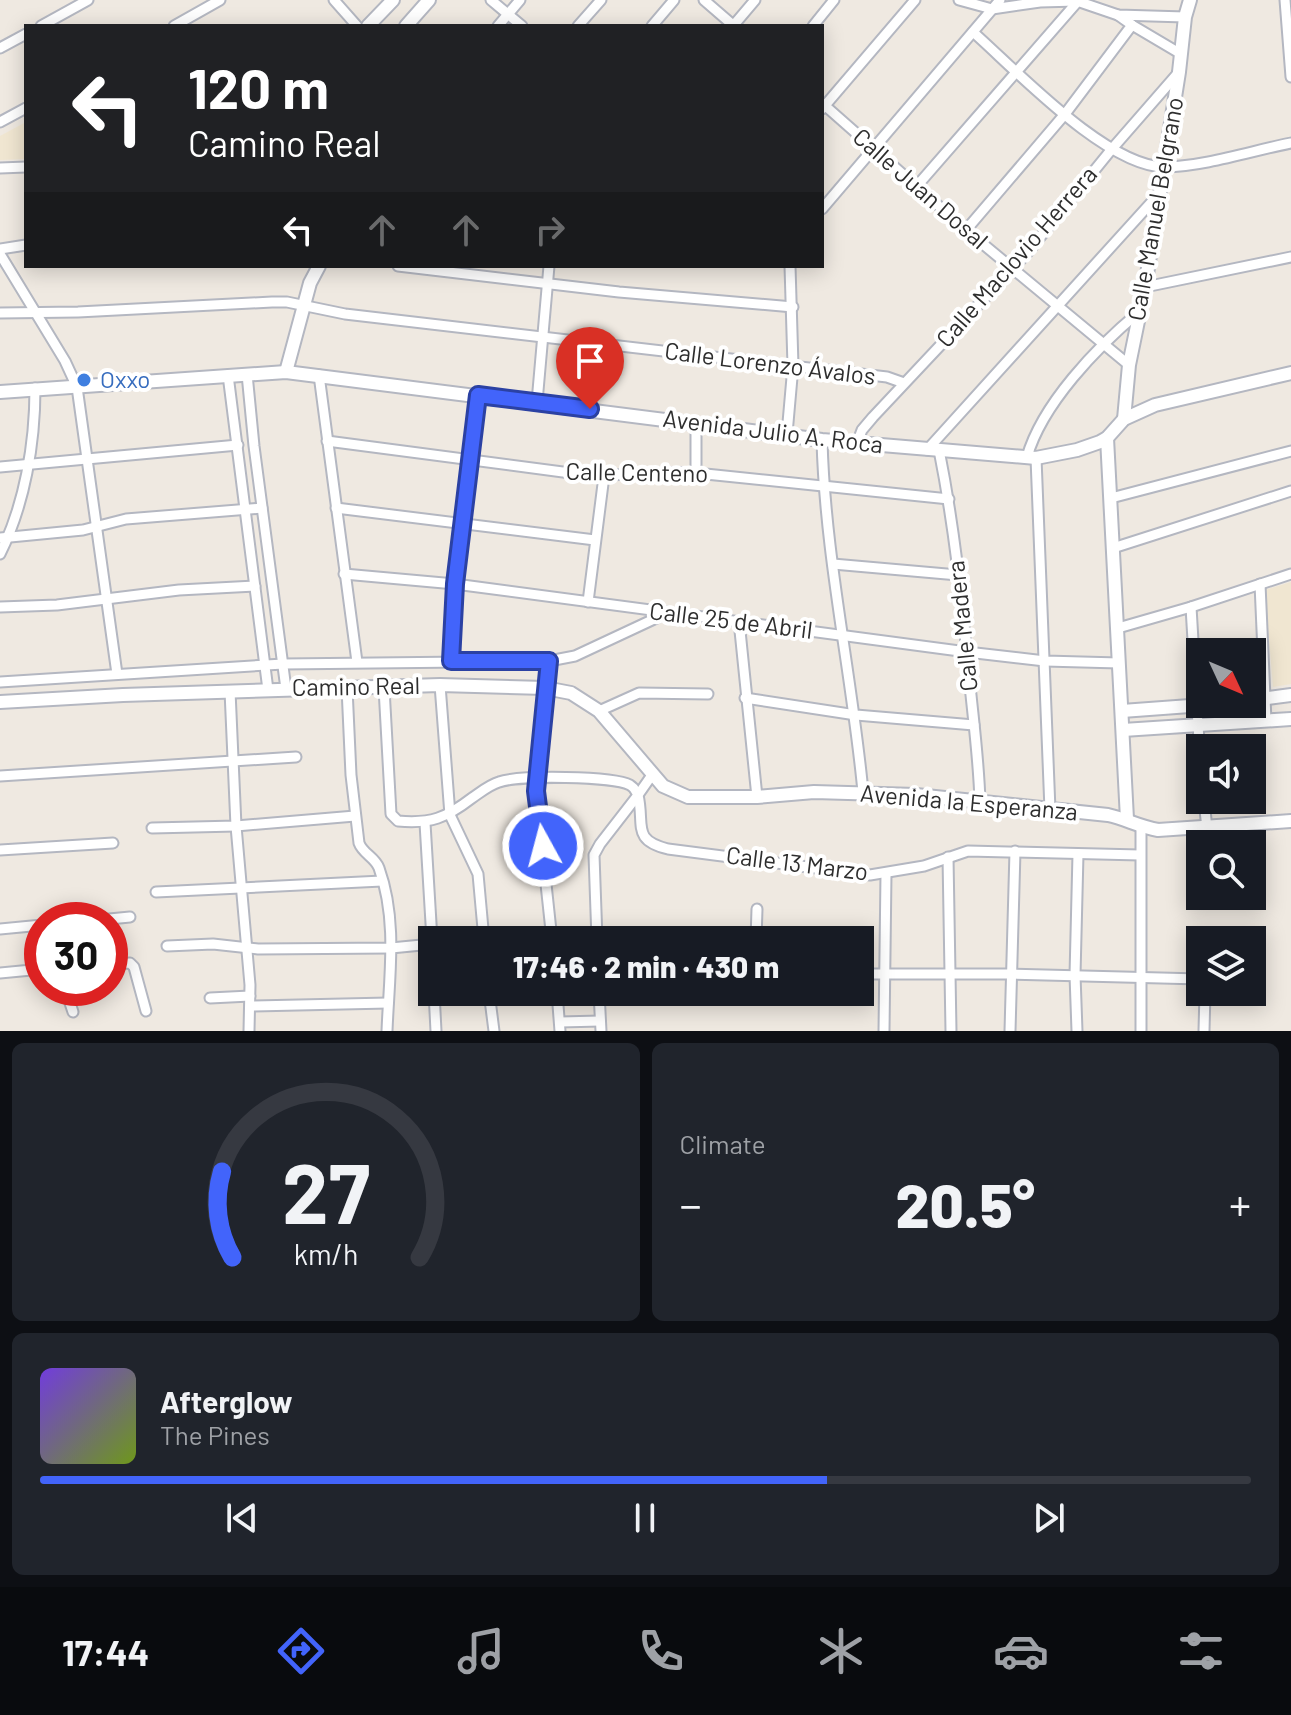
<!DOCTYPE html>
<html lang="en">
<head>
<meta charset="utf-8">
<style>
	:root { --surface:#171b24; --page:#20242c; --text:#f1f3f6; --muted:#9ea1a6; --line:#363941; --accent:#4264fb }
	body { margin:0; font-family:Barlow,sans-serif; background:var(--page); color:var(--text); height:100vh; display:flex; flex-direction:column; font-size:30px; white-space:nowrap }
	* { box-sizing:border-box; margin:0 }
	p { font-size:26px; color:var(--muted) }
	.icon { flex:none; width:44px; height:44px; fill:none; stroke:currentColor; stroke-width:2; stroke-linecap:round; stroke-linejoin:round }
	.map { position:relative; height:1031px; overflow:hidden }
	.drawer { display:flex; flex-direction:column; gap:12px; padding:12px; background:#0d0f14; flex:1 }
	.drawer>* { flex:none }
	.guide { position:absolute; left:24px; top:24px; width:800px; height:244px; border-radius:0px; box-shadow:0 4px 20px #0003; background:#202124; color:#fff; overflow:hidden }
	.needle { width:52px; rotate:134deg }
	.controls { position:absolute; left:1186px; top:638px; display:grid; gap:16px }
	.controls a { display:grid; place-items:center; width:80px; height:80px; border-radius:0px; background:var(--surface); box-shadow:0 4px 20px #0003; font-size:40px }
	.speed { position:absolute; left:24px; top:902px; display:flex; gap:16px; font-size:40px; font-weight:700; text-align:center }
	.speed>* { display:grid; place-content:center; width:104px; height:104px; border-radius:50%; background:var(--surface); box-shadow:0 4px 20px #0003; line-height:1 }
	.speed .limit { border:12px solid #d22; background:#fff; color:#111 }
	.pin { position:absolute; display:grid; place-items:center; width:68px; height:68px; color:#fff; margin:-82px -34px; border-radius:50% 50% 50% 0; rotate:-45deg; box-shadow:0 0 8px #0007 }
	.pin .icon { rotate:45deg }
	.me { position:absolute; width:88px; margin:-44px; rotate:353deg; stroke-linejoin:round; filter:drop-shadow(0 0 6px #0008) }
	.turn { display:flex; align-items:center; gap:28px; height:168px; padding:0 32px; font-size:36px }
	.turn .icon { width:104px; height:104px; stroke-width:2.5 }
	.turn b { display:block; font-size:56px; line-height:68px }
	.lanes { display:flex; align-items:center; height:76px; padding:0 32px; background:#0003; justify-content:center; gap:40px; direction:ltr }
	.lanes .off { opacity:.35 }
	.big { font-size:60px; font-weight:800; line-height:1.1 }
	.drawer .widget { flex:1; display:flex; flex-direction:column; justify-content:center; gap:12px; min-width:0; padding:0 28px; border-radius:12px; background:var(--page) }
	.drawer .dial { align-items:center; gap:0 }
	.dial svg { height:208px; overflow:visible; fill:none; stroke:var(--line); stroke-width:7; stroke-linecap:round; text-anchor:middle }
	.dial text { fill:var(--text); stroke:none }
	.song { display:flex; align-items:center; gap:24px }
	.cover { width:96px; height:96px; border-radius:12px; background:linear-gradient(135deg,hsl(260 70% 55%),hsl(80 70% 35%)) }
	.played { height:8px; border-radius:4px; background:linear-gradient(90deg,var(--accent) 65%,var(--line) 65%) }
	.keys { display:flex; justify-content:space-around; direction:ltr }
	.heat { display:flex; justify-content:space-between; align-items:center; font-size:44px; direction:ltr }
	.drawer .tiles { flex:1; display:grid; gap:12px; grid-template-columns:1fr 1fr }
	.widget:last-child { grid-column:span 2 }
	.trip { position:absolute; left:418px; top:926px; width:456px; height:80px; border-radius:0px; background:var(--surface); box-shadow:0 4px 20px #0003; font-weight:800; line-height:80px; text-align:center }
	.dock { display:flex; height:128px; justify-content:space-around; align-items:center; background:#090b0e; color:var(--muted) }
	.dock .icon { width:56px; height:56px }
	.dock .selected { color:var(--accent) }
	.dock b { font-size:36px; color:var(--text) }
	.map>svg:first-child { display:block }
	.education { fill:#f0e6d1 }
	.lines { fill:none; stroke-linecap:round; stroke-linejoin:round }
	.street-casing { stroke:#b4b7c1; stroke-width:13 }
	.secondary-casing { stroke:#b4b7c1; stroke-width:16 }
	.street { stroke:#fff; stroke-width:9 }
	.secondary { stroke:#fff; stroke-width:12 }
	.route-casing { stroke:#2b41a3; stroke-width:20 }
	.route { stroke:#4264fb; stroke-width:14 }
	.shop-dot { fill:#3f7fe0; stroke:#fff; stroke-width:3 }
	.labels { text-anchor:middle; stroke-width:8; stroke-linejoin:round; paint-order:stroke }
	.street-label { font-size:24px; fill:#2e2e2e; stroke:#fff }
	.shop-label { font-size:24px; fill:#366cbe; stroke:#fff; text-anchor:start }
</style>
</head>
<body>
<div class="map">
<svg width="1291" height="1031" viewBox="0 0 1291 1031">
	<rect width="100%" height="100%" fill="#efe9e1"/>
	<!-- education -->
	<g class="education">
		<polygon points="26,122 26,159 0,160 0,136"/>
		<polygon points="1291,582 1291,684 1273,687 1265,590"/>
	</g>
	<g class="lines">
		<defs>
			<g id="street">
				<polyline points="334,0 357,26"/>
				<polyline points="491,0 522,26"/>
				<polyline points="704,0 734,26"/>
				<polyline points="959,0 992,9 1040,2 1077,1 1118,15 1185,17"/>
				<polyline points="1285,0 1291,77"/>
				<polyline points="1132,25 1181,54"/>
				<polyline points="41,26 88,0"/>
				<polyline points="174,26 220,0"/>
				<polyline points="498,26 520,0"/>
				<polyline points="578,26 601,0"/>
				<polyline points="652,26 674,0"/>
				<polyline points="733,26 755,0"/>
				<polyline points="813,26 834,0"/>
				<path d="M 973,32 C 1017,71 1107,167 1165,167 C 1206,166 1251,151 1291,143"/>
				<polyline points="0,48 26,34"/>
				<polyline points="822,103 966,230 1129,365"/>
				<polyline points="822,109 915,0"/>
				<polyline points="0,122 26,108"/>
				<polyline points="0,168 26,167"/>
				<polyline points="916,187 1079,0"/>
				<polyline points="822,209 1000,0"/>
				<polyline points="966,230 1065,114 1132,25 1118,15"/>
				<polyline points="0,249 26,245"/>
				<polyline points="0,254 65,361 77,387 117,674"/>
				<polyline points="398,266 619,292 793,307"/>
				<polyline points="1145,287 1291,257"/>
				<polyline points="0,313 78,312 272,302 287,302 345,314 887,377 904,383"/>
				<polyline points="247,374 254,446 286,689"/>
				<polyline points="228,375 268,690"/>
				<polyline points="319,375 357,662"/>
				<polyline points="537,402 549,266"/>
				<polyline points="696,423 696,473"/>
				<polyline points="787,434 793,366 790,266"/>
				<path d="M 822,440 C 825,558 852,674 863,792"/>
				<path d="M 327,441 L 578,474 C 618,477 657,471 696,473 L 949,499"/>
				<polyline points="857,443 862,430 873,417 1028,252 1111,150 1179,72"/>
				<polyline points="927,450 1158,195"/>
				<path d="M 939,450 C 954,525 962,600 969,675 C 973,718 979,760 980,803"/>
				<path d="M 1027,457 C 1042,404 1097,347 1139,312"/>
				<polyline points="1036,458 1050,810"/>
				<polyline points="0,467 238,445"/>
				<polyline points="1111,498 1291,451"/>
				<polyline points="336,508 595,540"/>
				<polyline points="0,538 83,530 126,519 262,508"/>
				<polyline points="1113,548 1291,491"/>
				<path d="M 0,554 C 25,504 35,443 35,388"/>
				<polyline points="833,564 958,575"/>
				<polyline points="344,574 455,584 967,652 1045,661 1119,663"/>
				<polyline points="1260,584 1266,721"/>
				<polyline points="588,602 604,476"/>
				<polyline points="0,607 57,605 179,590 255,586"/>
				<polyline points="1191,607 1200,758"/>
				<polyline points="739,621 757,797"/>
				<polyline points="1118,628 1191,607 1291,574"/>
				<polyline points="451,661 455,584 478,395"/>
				<polyline points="549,661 536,791 552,940"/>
				<polyline points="0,682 283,664 549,661 575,656 667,613"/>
				<polyline points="440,685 450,815 478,874 484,940"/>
				<path d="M 347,688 L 351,775 L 359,843 C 363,854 375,857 379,868 C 398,921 389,977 387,1031"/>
				<path d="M 384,688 L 391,814 L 398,821 C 431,824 446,818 472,798 C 481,792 489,785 499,782 C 519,775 613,776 630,785 C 635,788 635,790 638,795 L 600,844 L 594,855 L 597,940"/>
				<polyline points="230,691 236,826 250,985 249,1031"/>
				<polyline points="745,698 856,715 974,725"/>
				<polyline points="599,711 639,693 708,694"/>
				<path d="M 652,775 L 638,795 C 645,825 631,840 668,849 L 870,875 L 924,866 L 968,851 L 1140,855"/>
				<polyline points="0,776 296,757"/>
				<polyline points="1204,800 1207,829"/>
				<polyline points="425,823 432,940"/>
				<polyline points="152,828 236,826 355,816"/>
				<polyline points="0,850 113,843"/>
				<polyline points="948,857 951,1031"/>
				<polyline points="156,892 382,881"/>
				<polyline points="99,920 130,917"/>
				<polyline points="0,929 42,925"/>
				<polyline points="756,940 757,909"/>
				<polyline points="167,946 213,944 258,949 391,948 432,944"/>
				<polyline points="110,964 130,963 134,967 146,1011"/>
				<polyline points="0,973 42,969"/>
				<polyline points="860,974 1010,974 1200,979"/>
				<polyline points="65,988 73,1012"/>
				<polyline points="434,992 436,1031"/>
				<polyline points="489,992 494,1031"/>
				<polyline points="557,992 560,1031"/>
				<polyline points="599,992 601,1031"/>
				<polyline points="210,998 250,996"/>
				<polyline points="251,1006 388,1003"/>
				<polyline points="560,1022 600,1021"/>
				<polyline points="884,1031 886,874"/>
				<polyline points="1010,1031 1015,851"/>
				<polyline points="1077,1031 1075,975 1078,854"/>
				<polyline points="1141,1031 1141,827"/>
				<polyline points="1204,1031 1205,992"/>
			</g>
			<g id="secondary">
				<polyline points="368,26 393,0"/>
				<polyline points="406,26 429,0"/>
				<polyline points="286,372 310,283 319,266"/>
				<polyline points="0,392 286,372 822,440 1036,458 1077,450 1100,442 1107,438 1124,419 1155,405 1291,373"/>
				<polyline points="1124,419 1129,365 1145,287 1179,72 1185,17 1190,0"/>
				<polyline points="1107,438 1127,819"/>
				<polyline points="1252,700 1291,695"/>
				<path d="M 0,702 L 123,695 L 440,685 L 545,688 L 571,693 L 599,711 L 663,786 L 688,797 L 757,797 L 814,792 L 916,795 L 1108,815 C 1126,819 1140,827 1158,830 L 1291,821"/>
				<polyline points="1122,711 1217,704"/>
				<polyline points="1123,730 1291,719"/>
			</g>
		</defs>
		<!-- street casing -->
		<use href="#street" class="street-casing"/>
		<!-- secondary casing -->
		<use href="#secondary" class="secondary-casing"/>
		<!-- street -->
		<use href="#street" class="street"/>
		<!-- secondary -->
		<use href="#secondary" class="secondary"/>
	</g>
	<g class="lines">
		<defs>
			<polyline id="route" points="543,846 536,791 549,661 451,661 455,584 478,395 590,409"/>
		</defs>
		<!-- route casing -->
		<use href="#route" class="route-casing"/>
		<!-- route -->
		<use href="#route" class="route"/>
	</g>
	<!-- markers -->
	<circle class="shop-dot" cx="84" cy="380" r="8"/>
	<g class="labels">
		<!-- street labels -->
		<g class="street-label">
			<text transform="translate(920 189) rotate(41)" y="8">Calle Juan Dosal</text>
			<text transform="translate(1156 209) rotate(-80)" y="8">Calle Manuel Belgrano</text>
			<text transform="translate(1017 257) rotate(-49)" y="8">Calle Maclovio Herrera</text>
			<text transform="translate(770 364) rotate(7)" y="8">Calle Lorenzo Ávalos</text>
			<text transform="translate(773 432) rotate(7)" y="8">Avenida Julio A. Roca</text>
			<text transform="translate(637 473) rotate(1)" y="8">Calle Centeno</text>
			<text transform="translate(731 621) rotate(7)" y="8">Calle 25 de Abril</text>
			<text transform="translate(963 626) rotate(-96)" y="8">Calle Madera</text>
			<text transform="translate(356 687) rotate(-1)" y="8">Camino Real</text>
			<text transform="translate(969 803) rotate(5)" y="8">Avenida la Esperanza</text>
			<text transform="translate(797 864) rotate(7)" y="8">Calle 13 Marzo</text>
		</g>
		<!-- shop labels -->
		<g class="shop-label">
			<text x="100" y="388">Oxxo</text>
		</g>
	</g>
</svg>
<div class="controls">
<a><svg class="needle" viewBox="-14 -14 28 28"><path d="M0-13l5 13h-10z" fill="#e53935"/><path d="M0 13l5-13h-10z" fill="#9ea1a6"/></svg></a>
<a><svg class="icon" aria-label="sound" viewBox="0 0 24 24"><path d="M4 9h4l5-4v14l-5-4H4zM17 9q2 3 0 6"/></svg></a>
<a><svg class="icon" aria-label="search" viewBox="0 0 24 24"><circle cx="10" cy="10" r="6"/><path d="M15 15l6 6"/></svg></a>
<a><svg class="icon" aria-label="layers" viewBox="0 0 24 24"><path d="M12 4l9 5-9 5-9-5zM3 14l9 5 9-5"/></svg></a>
</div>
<div class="speed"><div class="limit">30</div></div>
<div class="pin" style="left:590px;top:409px;background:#d93025"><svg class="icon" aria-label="arrive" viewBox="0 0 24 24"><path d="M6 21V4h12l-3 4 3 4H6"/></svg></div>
<svg class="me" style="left:543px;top:846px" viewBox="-20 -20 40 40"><circle r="17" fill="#4264fb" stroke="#fff" stroke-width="3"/><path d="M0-11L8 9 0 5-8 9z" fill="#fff"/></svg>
<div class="trip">17:46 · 2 min · 430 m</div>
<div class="guide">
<div class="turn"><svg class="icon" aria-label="left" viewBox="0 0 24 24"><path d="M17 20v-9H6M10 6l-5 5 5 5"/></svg><div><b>120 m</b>Camino Real</div></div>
<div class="lanes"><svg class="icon" aria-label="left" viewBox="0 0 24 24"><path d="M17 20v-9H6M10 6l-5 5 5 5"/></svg><svg class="icon off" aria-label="ahead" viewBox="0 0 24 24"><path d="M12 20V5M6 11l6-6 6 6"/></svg><svg class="icon off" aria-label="ahead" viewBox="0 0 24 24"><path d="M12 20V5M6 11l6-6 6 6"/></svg><svg class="icon off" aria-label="right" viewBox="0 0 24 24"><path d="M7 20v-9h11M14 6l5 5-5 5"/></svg></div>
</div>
</div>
<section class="drawer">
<div class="tiles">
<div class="widget dial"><svg viewBox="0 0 100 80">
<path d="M14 69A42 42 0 1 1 86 69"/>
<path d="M14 69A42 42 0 0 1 10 36" stroke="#4264fb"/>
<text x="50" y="56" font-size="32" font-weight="700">27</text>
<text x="50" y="72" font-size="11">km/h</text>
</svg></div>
<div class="widget"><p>Climate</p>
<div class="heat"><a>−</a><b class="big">20.5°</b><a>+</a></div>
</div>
<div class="widget">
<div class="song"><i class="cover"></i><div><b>Afterglow</b><p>The Pines</p></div></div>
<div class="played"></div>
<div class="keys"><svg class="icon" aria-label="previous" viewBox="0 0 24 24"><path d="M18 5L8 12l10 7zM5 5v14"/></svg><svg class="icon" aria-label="pause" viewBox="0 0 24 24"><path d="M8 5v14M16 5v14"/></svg><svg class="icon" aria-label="next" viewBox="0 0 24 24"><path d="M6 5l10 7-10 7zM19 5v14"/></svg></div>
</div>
</div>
</section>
<nav class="dock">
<b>17:44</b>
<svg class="icon selected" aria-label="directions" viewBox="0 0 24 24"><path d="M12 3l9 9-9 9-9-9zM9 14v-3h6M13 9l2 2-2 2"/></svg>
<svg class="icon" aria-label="music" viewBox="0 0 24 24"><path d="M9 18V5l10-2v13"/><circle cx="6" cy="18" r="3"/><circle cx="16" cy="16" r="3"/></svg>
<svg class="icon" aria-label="phone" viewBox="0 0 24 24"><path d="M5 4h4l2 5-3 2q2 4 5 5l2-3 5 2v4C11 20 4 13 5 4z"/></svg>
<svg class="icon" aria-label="climate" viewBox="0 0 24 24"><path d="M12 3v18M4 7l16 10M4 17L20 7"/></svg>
<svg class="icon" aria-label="car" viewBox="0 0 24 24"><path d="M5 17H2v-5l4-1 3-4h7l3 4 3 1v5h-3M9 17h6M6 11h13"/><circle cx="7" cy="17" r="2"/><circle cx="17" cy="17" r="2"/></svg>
<svg class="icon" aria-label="filters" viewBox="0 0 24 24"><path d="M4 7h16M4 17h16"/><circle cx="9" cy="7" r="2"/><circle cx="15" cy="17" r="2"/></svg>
</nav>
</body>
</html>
